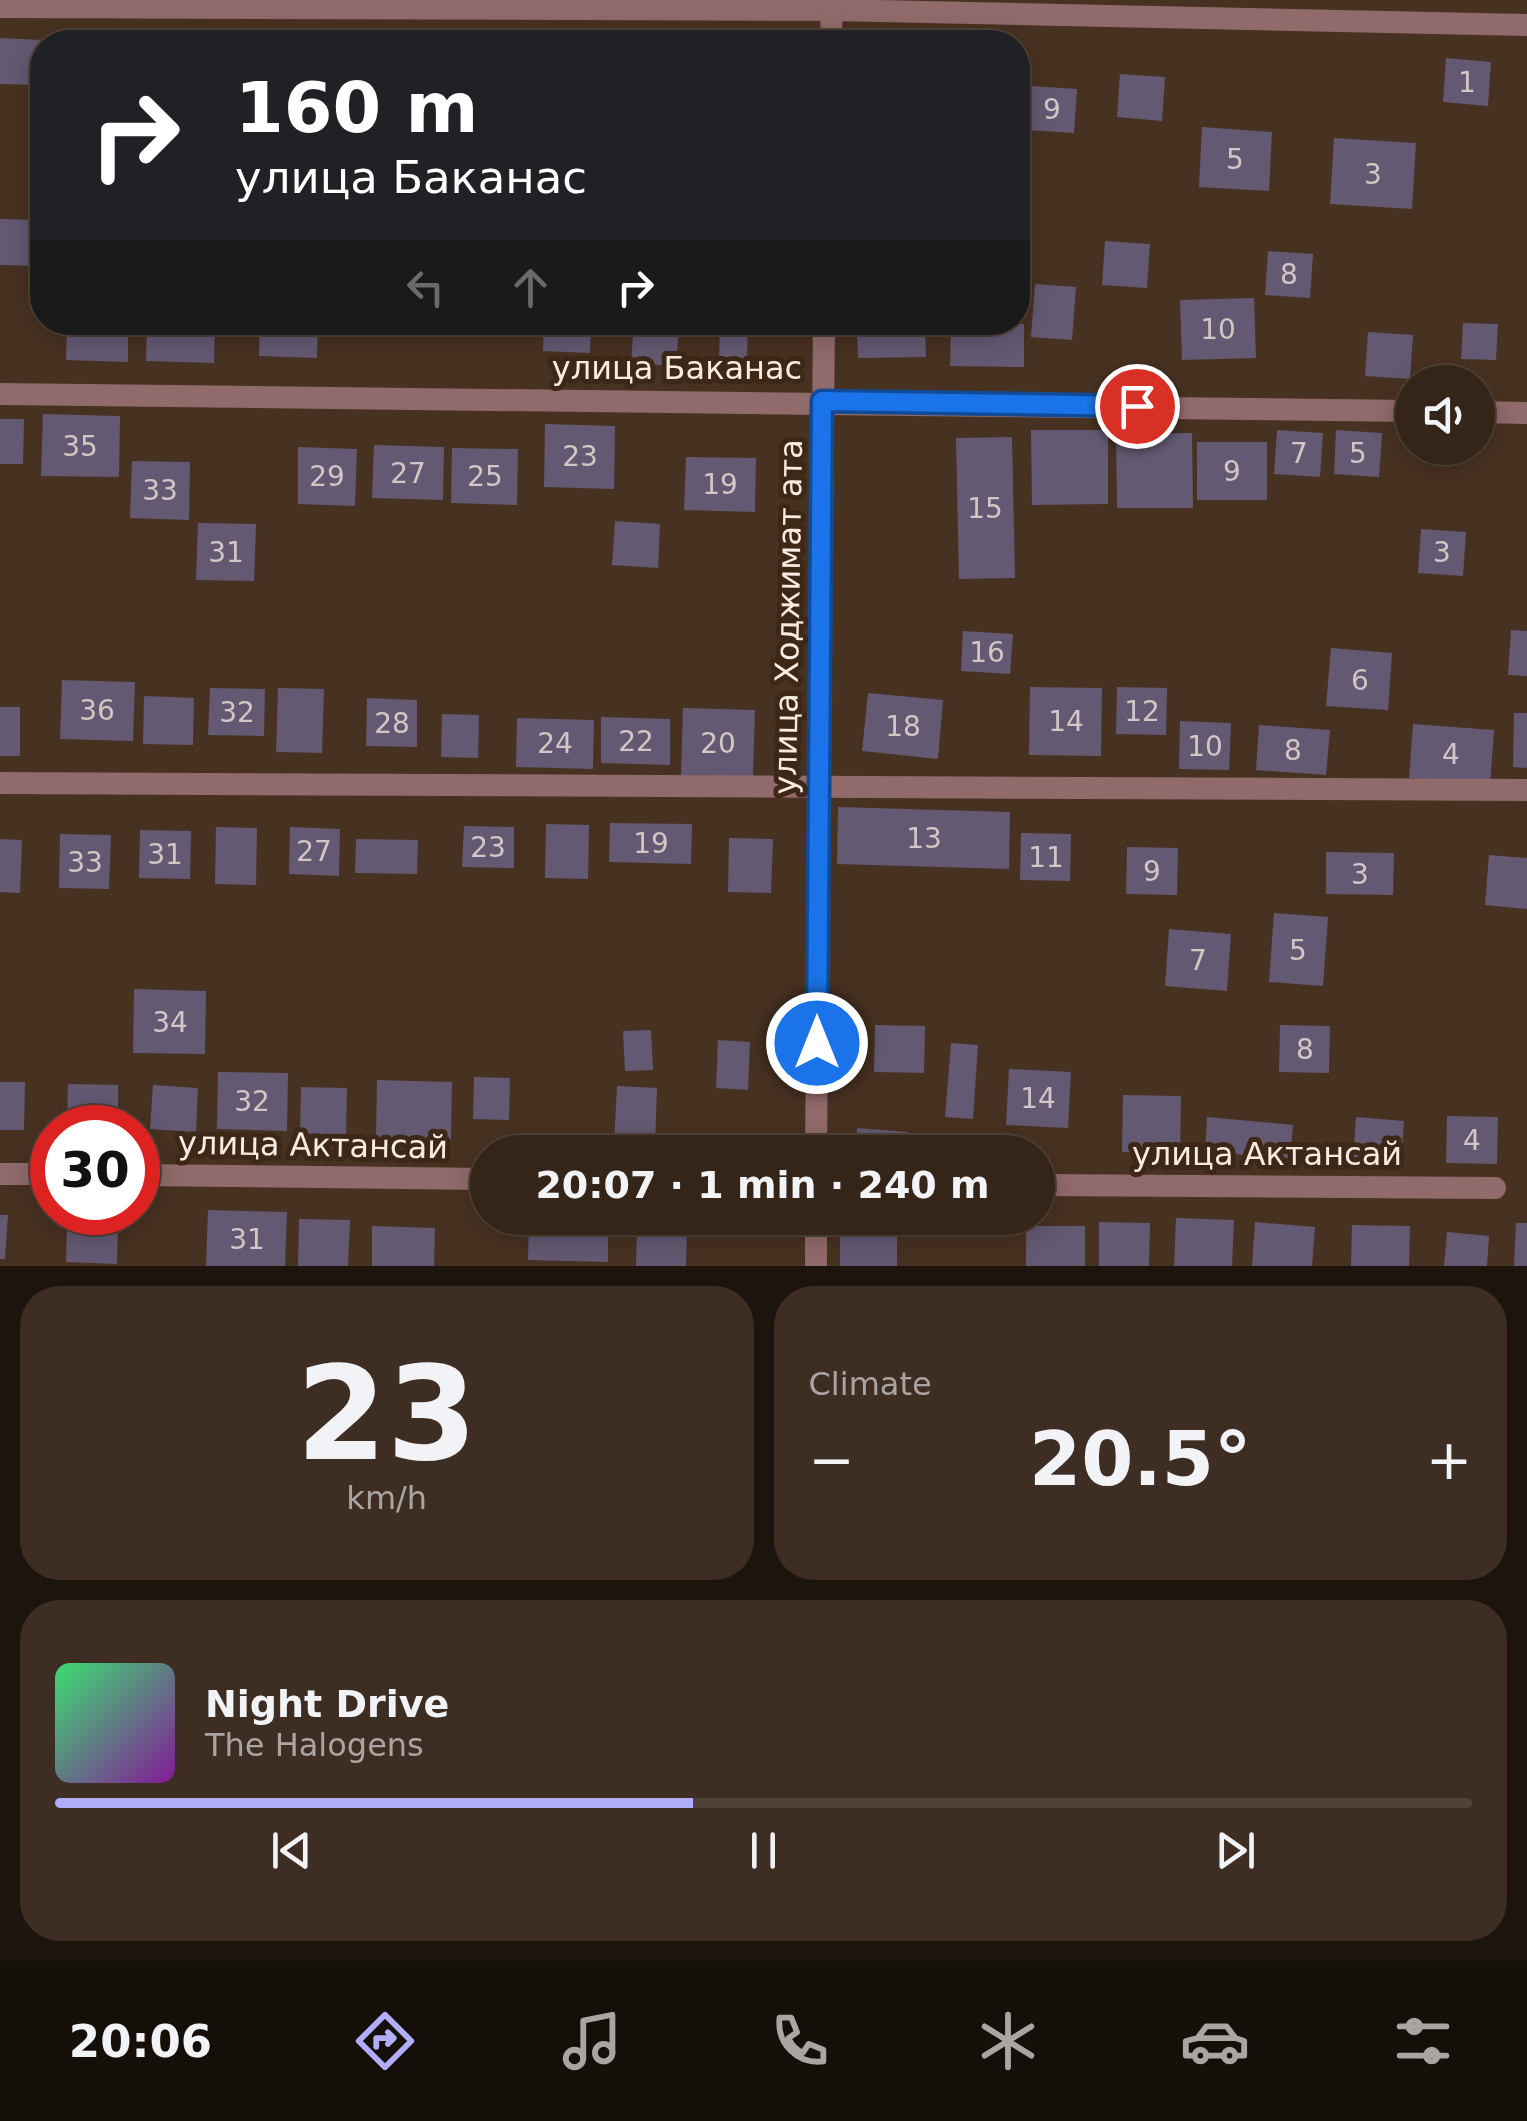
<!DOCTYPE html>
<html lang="en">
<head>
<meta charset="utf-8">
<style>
	:root { --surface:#352519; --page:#3d2d22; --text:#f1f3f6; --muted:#aaa5a2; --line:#4f4238; --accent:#b1adfa }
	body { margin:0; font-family:"DejaVu Sans",sans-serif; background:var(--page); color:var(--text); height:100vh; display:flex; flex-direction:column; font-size:38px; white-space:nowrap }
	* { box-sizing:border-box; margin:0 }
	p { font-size:32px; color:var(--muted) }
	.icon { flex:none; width:55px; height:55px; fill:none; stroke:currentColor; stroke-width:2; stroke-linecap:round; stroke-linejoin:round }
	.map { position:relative; height:1266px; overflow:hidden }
	.drawer { display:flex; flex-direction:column; gap:20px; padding:20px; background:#1d140e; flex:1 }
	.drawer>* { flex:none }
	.top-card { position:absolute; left:30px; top:30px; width:1000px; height:305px; border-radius:40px; box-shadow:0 5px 25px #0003,0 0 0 2px var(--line); background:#202124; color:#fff; overflow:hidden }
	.buttons { position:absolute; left:1395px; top:365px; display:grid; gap:20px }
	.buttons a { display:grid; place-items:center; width:100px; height:100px; border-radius:50%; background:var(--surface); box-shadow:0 5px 25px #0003,0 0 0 2px var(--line); font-size:50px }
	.speed { position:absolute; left:30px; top:1105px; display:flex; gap:20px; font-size:50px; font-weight:700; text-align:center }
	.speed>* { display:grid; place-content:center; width:130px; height:130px; border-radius:50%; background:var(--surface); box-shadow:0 5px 25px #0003,0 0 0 2px var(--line); line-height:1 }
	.speed .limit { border:15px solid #d22; background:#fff; color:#111 }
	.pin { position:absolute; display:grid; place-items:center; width:85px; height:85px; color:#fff; margin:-42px; border:5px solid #fff; border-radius:50%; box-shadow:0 2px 10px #0007 }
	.me { position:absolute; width:110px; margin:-55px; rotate:0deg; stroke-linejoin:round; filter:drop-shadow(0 0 8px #0008) }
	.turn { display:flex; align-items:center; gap:35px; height:210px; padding:0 40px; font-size:45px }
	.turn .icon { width:130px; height:130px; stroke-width:2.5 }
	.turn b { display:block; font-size:70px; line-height:85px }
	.lanes { display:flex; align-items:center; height:95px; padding:0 40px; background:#0003; justify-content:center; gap:50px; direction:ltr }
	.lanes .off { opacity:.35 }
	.big { font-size:75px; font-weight:700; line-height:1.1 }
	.drawer .card { flex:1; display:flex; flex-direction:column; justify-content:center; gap:15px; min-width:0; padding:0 35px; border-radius:40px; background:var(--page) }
	.drawer .dial { align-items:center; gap:0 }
	.dial b { font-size:130px; line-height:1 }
	.song { display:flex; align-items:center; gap:30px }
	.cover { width:120px; height:120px; border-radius:15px; background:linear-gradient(135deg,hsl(140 70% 55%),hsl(290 70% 35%)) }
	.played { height:10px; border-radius:5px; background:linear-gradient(90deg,var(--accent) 45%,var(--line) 45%) }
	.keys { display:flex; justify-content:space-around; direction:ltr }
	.heat { display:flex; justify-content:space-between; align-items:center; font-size:55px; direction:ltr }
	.drawer .tiles { flex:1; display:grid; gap:20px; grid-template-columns:1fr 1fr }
	.card:last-child { grid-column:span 2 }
	.trip { position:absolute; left:470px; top:1135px; width:585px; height:100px; border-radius:50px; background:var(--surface); box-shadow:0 5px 25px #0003,0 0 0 2px var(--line); font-weight:700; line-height:100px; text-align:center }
	.tabs { display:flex; height:160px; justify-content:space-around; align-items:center; background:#150f0a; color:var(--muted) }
	.tabs .icon { width:70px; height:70px }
	.tabs .selected { color:var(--accent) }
	.tabs b { font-size:45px; color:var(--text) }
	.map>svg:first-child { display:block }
	.building { fill:#635972 }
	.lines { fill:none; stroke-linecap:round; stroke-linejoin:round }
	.street { stroke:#916a6b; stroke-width:22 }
	.route-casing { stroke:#114b97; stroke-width:25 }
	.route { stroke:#1a73e8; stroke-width:18 }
	.labels { text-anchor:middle; stroke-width:10; stroke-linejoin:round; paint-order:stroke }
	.number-label { font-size:28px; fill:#d4c6c5 }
	.street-label { font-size:32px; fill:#faebe1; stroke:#3d2717 }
</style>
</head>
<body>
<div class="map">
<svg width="1527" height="1266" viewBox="0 0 1527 1266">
	<rect width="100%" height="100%" fill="#473121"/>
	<!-- building -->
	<g class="building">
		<polygon points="0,38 41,40 40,85 0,84"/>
		<polygon points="1446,58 1491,62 1488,106 1443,102"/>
		<polygon points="1120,74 1165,77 1162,121 1117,117"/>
		<polygon points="1031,86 1077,89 1074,133 1028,130"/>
		<polygon points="1202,127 1272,132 1269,191 1199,187"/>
		<polygon points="1334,138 1416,143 1412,209 1330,204"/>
		<polygon points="0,219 42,220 42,266 0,265"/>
		<polygon points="1105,241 1150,244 1147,288 1102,285"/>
		<polygon points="1268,251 1313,254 1310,298 1265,295"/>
		<polygon points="1035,284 1076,287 1072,340 1031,337"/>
		<polygon points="1254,298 1256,358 1182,360 1180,300"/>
		<polygon points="67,322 128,322 128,362 66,360"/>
		<polygon points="147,322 215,322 214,363 146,361"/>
		<polygon points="260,322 318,322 317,358 259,356"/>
		<polygon points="544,322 591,322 590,353 543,351"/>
		<polygon points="634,322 679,322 676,366 631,363"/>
		<polygon points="720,322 748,322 747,361 719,361"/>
		<polygon points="951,322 1024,324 1024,367 950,366"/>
		<polygon points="1463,323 1498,324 1496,360 1461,359"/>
		<polygon points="925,326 926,357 858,358 857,327"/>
		<polygon points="1368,332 1413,335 1410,379 1365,376"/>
		<polygon points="43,414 120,416 119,477 41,476"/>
		<polygon points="0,419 24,419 23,464 0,464"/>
		<polygon points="545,424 615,426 614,489 544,487"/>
		<polygon points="1031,430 1108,430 1108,504 1032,505"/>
		<polygon points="1277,430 1323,433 1320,477 1274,474"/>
		<polygon points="1336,430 1382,433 1379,477 1334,474"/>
		<polygon points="1192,433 1193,508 1117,508 1116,434"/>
		<polygon points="1012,437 1015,578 959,579 956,438"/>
		<rect x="1197" y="442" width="70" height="58"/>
		<polygon points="374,445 444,447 443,500 372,498"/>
		<polygon points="298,447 357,449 355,506 298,504"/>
		<polygon points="452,448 518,449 517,505 451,503"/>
		<polygon points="686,457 756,458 755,512 684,510"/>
		<polygon points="132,461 190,462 189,520 130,518"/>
		<polygon points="615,521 660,524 658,568 612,565"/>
		<polygon points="198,523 256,524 254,581 196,580"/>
		<polygon points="1421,529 1466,532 1463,576 1418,573"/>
		<polygon points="1511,630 1527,631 1527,676 1508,675"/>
		<polygon points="963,631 1013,634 1010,674 961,671"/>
		<polygon points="1331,648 1392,653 1388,710 1326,706"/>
		<polygon points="62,680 135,682 133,741 60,739"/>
		<polygon points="1030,687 1102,688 1101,756 1029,755"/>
		<polygon points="1117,687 1167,688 1166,735 1116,734"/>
		<polygon points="210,688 265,689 264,736 208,735"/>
		<polygon points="278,688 324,689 322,753 276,752"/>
		<polygon points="868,693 943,700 938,759 862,751"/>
		<polygon points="144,696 194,698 193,745 143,744"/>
		<polygon points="367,698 417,700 417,747 366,746"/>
		<rect x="0" y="707" width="20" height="49"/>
		<polygon points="683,708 755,710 753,777 681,775"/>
		<polygon points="1514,713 1527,713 1527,768 1513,767"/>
		<polygon points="442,714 479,715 478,758 441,757"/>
		<polygon points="601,717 670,719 670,765 601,763"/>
		<polygon points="517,718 594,720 593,769 516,767"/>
		<polygon points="1180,721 1231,723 1229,770 1179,769"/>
		<polygon points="1413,724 1494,730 1490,784 1409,778"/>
		<polygon points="1259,725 1330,730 1326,775 1256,770"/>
		<polygon points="838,807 1010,812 1009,869 837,864"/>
		<polygon points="610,823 692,824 691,864 609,862"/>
		<polygon points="546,824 589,825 588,879 545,878"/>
		<polygon points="464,826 514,827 514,868 462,867"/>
		<polygon points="216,827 257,828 256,885 215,884"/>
		<polygon points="290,827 340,829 339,876 289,874"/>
		<polygon points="140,830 191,831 190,879 139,878"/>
		<polygon points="1021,833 1071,834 1070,881 1020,880"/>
		<polygon points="60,834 111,835 109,889 59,888"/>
		<polygon points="729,838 773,839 771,893 728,892"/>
		<polygon points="0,839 22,840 20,893 0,892"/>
		<polygon points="356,839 418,840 417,874 355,873"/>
		<polygon points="1127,847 1178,848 1177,895 1126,894"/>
		<polygon points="1326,852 1394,853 1393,895 1326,894"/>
		<polygon points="1489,855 1527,858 1527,909 1485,905"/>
		<polygon points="1274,913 1328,917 1323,986 1269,982"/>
		<polygon points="1169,929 1231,934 1227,991 1165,986"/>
		<polygon points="134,989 206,991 205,1054 133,1053"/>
		<polygon points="875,1025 925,1026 924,1073 874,1072"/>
		<polygon points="1280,1025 1330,1026 1329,1073 1279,1072"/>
		<polygon points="651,1030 653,1070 625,1071 623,1031"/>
		<polygon points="718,1040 750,1042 748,1090 716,1088"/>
		<polygon points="951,1043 978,1045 973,1119 945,1117"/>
		<polygon points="1009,1069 1071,1072 1068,1128 1006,1125"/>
		<polygon points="218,1072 288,1073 287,1131 217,1129"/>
		<polygon points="474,1077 510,1078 509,1120 473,1119"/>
		<polygon points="377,1080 452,1082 451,1140 376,1138"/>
		<polygon points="0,1082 25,1082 24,1130 0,1130"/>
		<polygon points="68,1084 118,1085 118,1128 67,1128"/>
		<polygon points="153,1085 198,1088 196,1132 150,1129"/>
		<polygon points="617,1086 657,1088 655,1147 614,1144"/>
		<polygon points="301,1087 347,1088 346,1135 300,1133"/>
		<polygon points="1123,1095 1181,1096 1180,1153 1122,1152"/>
		<polygon points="1447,1116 1498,1117 1497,1164 1446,1163"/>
		<polygon points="1207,1117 1293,1125 1290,1158 1205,1152"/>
		<polygon points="1356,1117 1404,1121 1401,1162 1353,1159"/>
		<polygon points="857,1128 908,1132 907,1152 856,1151"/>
		<polygon points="208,1210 287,1212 285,1266 206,1266"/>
		<polygon points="0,1215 8,1215 5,1259 0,1259"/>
		<polygon points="529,1218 608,1218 608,1262 528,1260"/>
		<polygon points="1176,1218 1234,1220 1232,1266 1174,1266"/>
		<polygon points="299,1219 350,1220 348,1266 298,1266"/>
		<polygon points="67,1220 118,1221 117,1264 66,1262"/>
		<polygon points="1099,1222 1150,1223 1149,1266 1099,1266"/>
		<polygon points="1255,1222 1315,1227 1312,1266 1252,1266"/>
		<polygon points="1516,1223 1527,1223 1527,1266 1514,1266"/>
		<polygon points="637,1224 687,1226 686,1266 636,1266"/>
		<polygon points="1352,1225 1410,1226 1409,1266 1351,1266"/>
		<polygon points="372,1226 435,1228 434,1266 372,1266"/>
		<rect x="1026" y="1226" width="59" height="40"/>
		<rect x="840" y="1232" width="57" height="34"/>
		<polygon points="1447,1232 1489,1236 1487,1266 1444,1266"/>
	</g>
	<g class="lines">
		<!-- street -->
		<g class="street">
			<polyline points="0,7 832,10 1527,25"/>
			<polyline points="831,42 832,0"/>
			<polyline points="0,394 1412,411"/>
			<polyline points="1478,412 1527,413"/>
			<polyline points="0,783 1527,790"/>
			<polyline points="816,1152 824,322"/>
			<polyline points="0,1174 52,1174"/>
			<polyline points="138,1175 488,1179"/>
			<polyline points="1038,1185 1495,1188"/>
			<polyline points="816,1266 816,1218"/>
		</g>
	</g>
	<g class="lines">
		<defs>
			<polyline id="route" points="817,1043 822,401 1137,406"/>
		</defs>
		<!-- route casing -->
		<use href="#route" class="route-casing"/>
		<!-- route -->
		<use href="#route" class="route"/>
	</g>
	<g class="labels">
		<!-- number labels -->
		<g class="number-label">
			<text x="1467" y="92">1</text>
			<text x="1052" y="119">9</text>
			<text x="1235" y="169">5</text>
			<text x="1373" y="184">3</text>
			<text x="1289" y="284">8</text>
			<text x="1218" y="339">10</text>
			<text x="80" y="456">35</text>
			<text x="1299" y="463">7</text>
			<text x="1358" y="463">5</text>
			<text x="580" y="466">23</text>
			<text x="1232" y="481">9</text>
			<text x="408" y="483">27</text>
			<text x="327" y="486">29</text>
			<text x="485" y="486">25</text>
			<text x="720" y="494">19</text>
			<text x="160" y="500">33</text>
			<text x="985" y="518">15</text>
			<text x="226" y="562">31</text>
			<text x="1442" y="562">3</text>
			<text x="987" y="662">16</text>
			<text x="1360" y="690">6</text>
			<text x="97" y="720">36</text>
			<text x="1142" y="721">12</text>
			<text x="237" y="722">32</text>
			<text x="1066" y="731">14</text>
			<text x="392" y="733">28</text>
			<text x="903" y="736">18</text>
			<text x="636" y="751">22</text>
			<text x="555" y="753">24</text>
			<text x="718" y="753">20</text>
			<text x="1205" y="756">10</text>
			<text x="1293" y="760">8</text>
			<text x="1451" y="764">4</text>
			<text x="924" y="848">13</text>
			<text x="651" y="853">19</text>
			<text x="488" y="857">23</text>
			<text x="314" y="861">27</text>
			<text x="165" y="864">31</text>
			<text x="1046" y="867">11</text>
			<text x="85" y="872">33</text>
			<text x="1152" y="881">9</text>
			<text x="1360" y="884">3</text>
			<text x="1298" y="960">5</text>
			<text x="1198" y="970">7</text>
			<text x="170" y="1032">34</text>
			<text x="1305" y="1059">8</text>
			<text x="1038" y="1108">14</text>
			<text x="252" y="1111">32</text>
			<text x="1472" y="1150">4</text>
			<text x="247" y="1249">31</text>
		</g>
		<!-- street labels -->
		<g class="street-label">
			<text x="677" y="379">улица Баканас</text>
			<text transform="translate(788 617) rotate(-89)" y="11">улица Ходжимат ата</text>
			<text transform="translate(313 1145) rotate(1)" y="11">улица Актансай</text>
			<text x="1267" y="1165">улица Актансай</text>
		</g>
	</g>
</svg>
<div class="buttons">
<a><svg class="icon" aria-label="sound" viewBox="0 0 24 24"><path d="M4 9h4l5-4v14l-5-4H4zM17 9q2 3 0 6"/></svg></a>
</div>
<div class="speed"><div class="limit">30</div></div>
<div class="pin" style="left:1137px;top:406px;background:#d93025"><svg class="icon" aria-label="arrive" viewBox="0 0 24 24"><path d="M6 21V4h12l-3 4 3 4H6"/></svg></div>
<svg class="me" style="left:817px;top:1043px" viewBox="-20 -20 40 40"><circle r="17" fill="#1a73e8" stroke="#fff" stroke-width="3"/><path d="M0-11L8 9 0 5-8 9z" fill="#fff"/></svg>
<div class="trip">20:07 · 1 min · 240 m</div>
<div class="top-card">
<div class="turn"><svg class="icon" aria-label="right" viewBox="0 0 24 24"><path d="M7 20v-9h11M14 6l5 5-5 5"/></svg><div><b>160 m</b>улица Баканас</div></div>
<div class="lanes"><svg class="icon off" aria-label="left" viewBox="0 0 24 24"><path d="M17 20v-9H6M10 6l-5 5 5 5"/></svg><svg class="icon off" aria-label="ahead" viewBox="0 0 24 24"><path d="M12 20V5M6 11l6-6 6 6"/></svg><svg class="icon" aria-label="right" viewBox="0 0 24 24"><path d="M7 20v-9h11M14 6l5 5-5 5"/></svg></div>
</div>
</div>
<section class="drawer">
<div class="tiles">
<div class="card dial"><b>23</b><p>km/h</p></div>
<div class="card"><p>Climate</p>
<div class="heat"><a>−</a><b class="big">20.5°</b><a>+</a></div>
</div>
<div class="card">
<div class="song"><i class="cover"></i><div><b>Night Drive</b><p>The Halogens</p></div></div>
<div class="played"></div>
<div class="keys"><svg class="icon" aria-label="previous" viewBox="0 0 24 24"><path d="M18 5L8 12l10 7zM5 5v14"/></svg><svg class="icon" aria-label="pause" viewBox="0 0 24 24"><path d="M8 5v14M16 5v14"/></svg><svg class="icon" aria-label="next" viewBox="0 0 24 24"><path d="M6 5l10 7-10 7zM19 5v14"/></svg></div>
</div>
</div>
</section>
<nav class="tabs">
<b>20:06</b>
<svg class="icon selected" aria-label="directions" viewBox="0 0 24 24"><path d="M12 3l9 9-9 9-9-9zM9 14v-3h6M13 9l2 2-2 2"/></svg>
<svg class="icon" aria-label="music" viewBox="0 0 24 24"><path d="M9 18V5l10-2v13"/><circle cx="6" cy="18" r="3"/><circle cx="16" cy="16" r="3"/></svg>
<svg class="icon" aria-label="phone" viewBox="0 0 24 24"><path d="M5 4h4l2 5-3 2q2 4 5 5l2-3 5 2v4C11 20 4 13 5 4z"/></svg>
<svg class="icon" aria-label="climate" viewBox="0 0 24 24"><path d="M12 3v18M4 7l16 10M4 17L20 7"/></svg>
<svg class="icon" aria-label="car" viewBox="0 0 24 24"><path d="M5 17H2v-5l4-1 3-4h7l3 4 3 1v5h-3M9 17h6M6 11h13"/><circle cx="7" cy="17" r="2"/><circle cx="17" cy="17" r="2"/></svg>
<svg class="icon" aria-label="filters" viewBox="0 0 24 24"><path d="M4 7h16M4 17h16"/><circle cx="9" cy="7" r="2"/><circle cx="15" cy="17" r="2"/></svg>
</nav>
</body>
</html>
